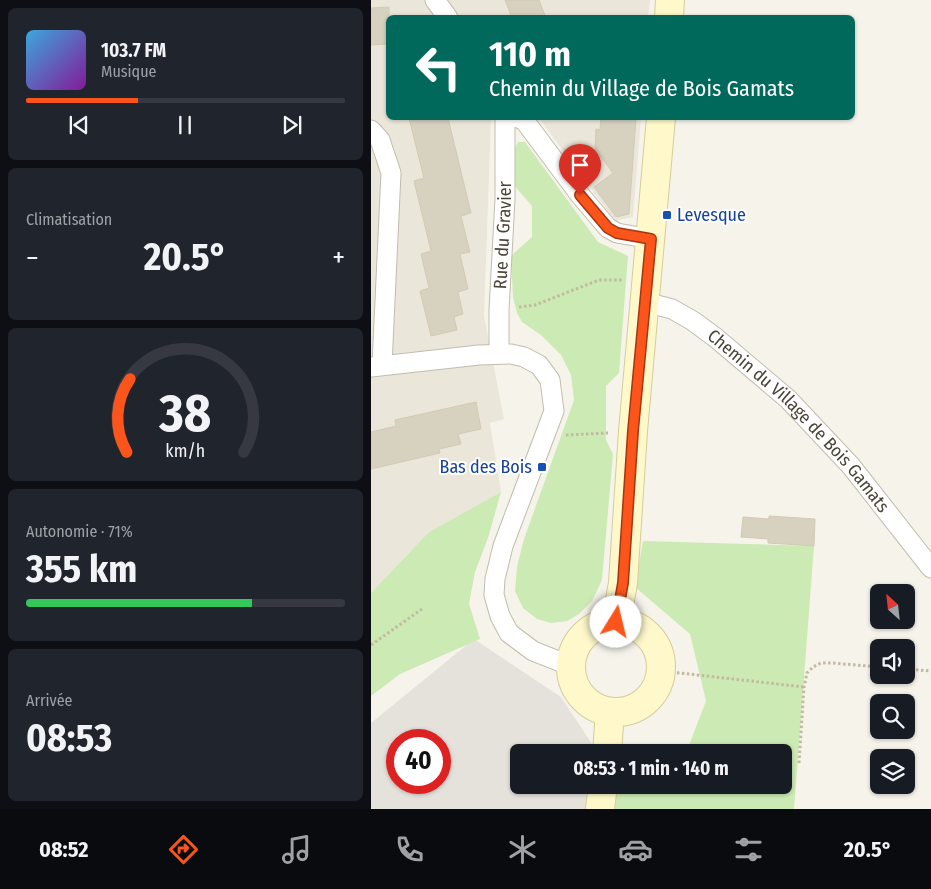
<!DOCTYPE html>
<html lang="fr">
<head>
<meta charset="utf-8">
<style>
	:root { --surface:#171b24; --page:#20242c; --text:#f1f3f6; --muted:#9ea1a6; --line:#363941; --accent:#fc551c }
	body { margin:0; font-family:"Fira Sans Condensed",sans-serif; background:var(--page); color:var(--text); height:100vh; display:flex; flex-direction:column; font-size:19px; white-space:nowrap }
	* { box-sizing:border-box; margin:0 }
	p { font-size:16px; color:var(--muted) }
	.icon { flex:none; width:28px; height:28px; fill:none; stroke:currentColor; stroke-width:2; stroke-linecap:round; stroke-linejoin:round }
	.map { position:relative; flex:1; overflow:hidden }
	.sheet { display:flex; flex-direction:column; gap:8px; padding:8px; background:#0d0f14; width:371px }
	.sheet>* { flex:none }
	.guide { position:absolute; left:15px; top:15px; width:469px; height:105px; border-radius:8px; box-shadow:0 1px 4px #0004; background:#00695c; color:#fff; overflow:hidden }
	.needle { width:32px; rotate:333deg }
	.fabs { position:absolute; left:499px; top:584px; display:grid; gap:10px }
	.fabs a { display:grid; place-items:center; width:45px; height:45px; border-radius:8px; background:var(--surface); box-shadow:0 1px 4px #0004; font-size:25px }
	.speed { position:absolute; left:15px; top:729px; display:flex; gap:10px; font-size:25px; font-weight:700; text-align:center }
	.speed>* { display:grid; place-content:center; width:65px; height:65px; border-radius:50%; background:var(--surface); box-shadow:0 1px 4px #0004; line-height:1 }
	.speed .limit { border:8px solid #d22; background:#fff; color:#111 }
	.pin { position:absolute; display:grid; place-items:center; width:42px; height:42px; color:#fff; margin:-51px -21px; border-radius:50% 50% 50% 0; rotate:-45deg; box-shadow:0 0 5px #0007 }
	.pin .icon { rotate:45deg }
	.me { position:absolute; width:55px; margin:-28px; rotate:9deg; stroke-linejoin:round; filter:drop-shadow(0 0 4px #0008) }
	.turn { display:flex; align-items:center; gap:18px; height:105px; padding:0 20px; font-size:22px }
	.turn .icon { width:65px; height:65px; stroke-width:2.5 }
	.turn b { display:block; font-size:35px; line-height:42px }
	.big { font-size:38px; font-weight:700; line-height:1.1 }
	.sheet .card { flex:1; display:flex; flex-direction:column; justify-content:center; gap:8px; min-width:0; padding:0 18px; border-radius:8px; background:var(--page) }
	.sheet .dial { align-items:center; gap:0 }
	.dial svg { height:130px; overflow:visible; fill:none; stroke:var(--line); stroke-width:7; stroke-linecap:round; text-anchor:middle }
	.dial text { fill:var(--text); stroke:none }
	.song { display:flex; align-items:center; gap:15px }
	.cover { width:60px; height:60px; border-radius:8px; background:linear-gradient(135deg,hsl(200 70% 55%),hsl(290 70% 35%)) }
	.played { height:5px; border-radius:2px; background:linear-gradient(90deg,var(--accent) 35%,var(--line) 35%) }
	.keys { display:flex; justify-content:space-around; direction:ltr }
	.heat { display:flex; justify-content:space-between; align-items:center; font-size:28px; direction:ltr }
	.charge { height:8px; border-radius:4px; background:linear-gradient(90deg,#34c759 71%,var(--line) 0) }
	.trip { position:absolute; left:139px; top:744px; width:282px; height:50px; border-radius:8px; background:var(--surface); box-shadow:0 1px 4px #0004; font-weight:700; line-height:50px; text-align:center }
	.menu { display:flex; height:80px; justify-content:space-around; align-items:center; background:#090b0e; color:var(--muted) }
	.menu .icon { width:35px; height:35px }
	.menu .on { color:var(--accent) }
	.menu b { font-size:22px; color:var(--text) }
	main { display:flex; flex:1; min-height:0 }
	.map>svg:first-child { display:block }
	.residential { fill:#eae6d9 }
	.industrial { fill:#e5e2dc; fill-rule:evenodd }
	.green { fill:#cceab4 }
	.building { fill:#d7d1c0; stroke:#d2cab3 }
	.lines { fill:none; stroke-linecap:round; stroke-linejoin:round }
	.street-casing { stroke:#c1bdad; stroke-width:21 }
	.secondary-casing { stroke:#d6cc9a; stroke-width:30 }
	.path { stroke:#c3ba9e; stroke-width:3; stroke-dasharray:2.5 2.5; stroke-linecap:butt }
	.street { stroke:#fff; stroke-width:19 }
	.secondary { stroke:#fff8cb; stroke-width:28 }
	.route-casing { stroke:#a43712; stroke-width:12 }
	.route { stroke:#fc551c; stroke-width:9 }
	.transit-dot { fill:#1a4fb4; stroke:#fff; stroke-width:2 }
	.labels { text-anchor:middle; stroke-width:4; stroke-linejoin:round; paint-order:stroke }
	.transit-label { font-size:18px; fill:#164399; stroke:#fff; text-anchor:start }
	.street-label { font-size:18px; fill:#4a4538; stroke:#fff }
</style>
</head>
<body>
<main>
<section class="sheet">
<div class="card">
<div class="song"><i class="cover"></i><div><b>103.7 FM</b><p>Musique</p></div></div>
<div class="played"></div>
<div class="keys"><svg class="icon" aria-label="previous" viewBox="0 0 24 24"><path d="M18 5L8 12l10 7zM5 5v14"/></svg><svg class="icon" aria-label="pause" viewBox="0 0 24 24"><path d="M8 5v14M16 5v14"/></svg><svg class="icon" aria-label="next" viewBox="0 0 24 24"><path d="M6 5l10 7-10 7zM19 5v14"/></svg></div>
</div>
<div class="card"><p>Climatisation</p>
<div class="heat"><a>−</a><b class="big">20.5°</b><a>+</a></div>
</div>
<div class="card dial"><svg viewBox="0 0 100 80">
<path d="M14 69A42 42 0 1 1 86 69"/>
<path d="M14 69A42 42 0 0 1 16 24" stroke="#fc551c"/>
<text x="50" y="56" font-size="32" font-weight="700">38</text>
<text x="50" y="72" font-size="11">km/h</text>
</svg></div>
<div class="card"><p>Autonomie · 71%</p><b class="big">355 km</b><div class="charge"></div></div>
<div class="card"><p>Arrivée</p><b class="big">08:53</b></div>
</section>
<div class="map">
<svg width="560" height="809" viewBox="0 0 560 809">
	<rect width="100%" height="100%" fill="#f6f3eb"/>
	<!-- residential -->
	<g class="residential">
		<polygon points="0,0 279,0 277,17 18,18 18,118 120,118 113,316 133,419 119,423 130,492 58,532 0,593"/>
		<polygon points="168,118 270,118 262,217 244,221"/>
	</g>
	<!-- industrial -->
	<path class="industrial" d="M 103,639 L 190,697 L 221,744 L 221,752 L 148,752 L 148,785 L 218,785 L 215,809 L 0,809 L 0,723 ZM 26,740 L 69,740 L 69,782 L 26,782 Z"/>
	<!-- green -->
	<g class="green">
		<polygon points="147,142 154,142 227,242 257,256 248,373 235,386 235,440 242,454 231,580 221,601 208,614 196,621 180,623 166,619 152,608 144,591 146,567 153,539 203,400 200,375 190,355 170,335 151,322 146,313 142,297 140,256 161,237 161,206 142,184 144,148"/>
		<polygon points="130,492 117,538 104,572 98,604 109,639 29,674 0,696 0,593 58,532"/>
		<polygon points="272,541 443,546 423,809 241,809 243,785 412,785 412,752 305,752 317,748 335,701 319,634 264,587"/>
	</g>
	<!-- building -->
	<g class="building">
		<polygon points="134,0 168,0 175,18 141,18"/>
		<polygon points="18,7 18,44 0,45 0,8"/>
		<polygon points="38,118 77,118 100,213 90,216 99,252 89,254 97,289 87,292 92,314 83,317 86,330 60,336 49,291 58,288 50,254 60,251 43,181 53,178"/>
		<polygon points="230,118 265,118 258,214 245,217 223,187 242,173 224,149 225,129 229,130"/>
		<polygon points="105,402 110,429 87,434 90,444 68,449 69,453 0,469 0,432 25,426 24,420"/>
		<polygon points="398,516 444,519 443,546 397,543 397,539 370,537 372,517 398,519"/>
	</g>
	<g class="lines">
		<defs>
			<g id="street">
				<polyline points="64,0 77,18"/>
				<polyline points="147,118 153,120 209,195 237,228 246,233 280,239"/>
				<polyline points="0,130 9,140 20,173 11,365"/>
				<path id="s1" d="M 274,302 L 301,309 L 322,321 L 345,338 L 417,399 L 480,466 L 560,568"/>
				<path id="s2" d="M 128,353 L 128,310 L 134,199 L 134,118"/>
				<polyline points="0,367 108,355 140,354 153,357 168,365 179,380 183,411 132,546 124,579 123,595 129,616 138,633 162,651 200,666"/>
			</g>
			<g id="secondary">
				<polyline points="298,18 299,0"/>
				<circle cx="245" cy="667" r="45"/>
				<polyline points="245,622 252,583 262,431 290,118"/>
				<polyline points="236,752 239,712"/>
				<polyline points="229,809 232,785"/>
			</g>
		</defs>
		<!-- street casing -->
		<use href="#street" class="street-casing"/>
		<!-- secondary casing -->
		<use href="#secondary" class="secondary-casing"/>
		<!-- path -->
		<g class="path">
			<polyline points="148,307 164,305 228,280 252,280"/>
			<polyline points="195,435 237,433"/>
			<polyline points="0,645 51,609"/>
			<polyline points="535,669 560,671"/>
			<polyline points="291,671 433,687"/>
			<polyline points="428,763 433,687 436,673 442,667 450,663 461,663 508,667"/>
		</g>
		<!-- street -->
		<use href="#street" class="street"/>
		<!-- secondary -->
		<use href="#secondary" class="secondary"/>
	</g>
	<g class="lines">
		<defs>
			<polyline id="route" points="209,195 237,228 246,233 280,239 262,431 252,583 245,622"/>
		</defs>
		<!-- route casing -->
		<use href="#route" class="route-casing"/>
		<!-- route -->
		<use href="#route" class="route"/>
	</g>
	<!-- markers -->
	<g class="transit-dot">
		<rect x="291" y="210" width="10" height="10" rx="2.5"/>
		<rect x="166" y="462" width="10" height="10" rx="2.5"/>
	</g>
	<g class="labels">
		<!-- transit labels -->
		<g class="transit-label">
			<text x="306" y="221">Levesque</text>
			<text x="161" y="473" text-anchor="end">Bas des Bois</text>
		</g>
		<!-- street labels -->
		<g class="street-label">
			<text dy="6" stroke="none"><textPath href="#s2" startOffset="118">Rue du Gravier</textPath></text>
			<text dy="6" stroke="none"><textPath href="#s1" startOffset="198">Chemin du Village de Bois Gamats</textPath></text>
		</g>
	</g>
</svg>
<div class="fabs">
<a><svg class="needle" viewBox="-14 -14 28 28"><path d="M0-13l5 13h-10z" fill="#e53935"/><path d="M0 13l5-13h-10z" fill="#9ea1a6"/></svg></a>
<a><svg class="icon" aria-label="sound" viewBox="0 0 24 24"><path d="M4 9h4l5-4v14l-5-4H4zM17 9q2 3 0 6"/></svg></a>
<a><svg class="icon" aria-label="search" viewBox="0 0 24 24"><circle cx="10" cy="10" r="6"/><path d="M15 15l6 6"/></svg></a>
<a><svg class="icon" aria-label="layers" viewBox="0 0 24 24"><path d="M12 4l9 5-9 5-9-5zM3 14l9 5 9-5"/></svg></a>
</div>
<div class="speed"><div class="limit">40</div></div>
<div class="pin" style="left:209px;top:195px;background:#d93025"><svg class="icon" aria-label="arrive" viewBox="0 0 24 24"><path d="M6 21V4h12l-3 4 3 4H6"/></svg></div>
<svg class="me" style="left:245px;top:622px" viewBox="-20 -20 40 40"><circle r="19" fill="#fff"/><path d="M0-13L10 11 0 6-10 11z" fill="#fc551c"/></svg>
<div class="trip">08:53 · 1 min · 140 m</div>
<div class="guide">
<div class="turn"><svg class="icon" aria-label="left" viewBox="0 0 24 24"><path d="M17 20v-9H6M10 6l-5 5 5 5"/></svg><div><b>110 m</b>Chemin du Village de Bois Gamats</div></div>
</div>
</div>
</main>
<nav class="menu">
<b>08:52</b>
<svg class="icon on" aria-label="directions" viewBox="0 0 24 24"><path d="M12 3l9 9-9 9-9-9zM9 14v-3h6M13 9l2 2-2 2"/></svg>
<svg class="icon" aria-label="music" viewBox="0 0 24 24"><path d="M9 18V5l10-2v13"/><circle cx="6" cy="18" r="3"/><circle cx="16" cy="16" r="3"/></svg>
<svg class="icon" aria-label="phone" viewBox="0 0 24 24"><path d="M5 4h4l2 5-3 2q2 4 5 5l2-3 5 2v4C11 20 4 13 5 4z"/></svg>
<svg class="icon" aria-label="climate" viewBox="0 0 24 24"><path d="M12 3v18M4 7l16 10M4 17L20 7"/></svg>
<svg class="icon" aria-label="car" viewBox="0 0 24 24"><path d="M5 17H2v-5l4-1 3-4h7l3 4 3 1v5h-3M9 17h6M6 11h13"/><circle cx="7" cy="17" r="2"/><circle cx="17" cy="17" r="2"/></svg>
<svg class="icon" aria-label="filters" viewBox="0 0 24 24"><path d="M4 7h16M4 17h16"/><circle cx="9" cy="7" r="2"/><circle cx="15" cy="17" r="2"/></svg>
<b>20.5°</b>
</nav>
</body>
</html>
